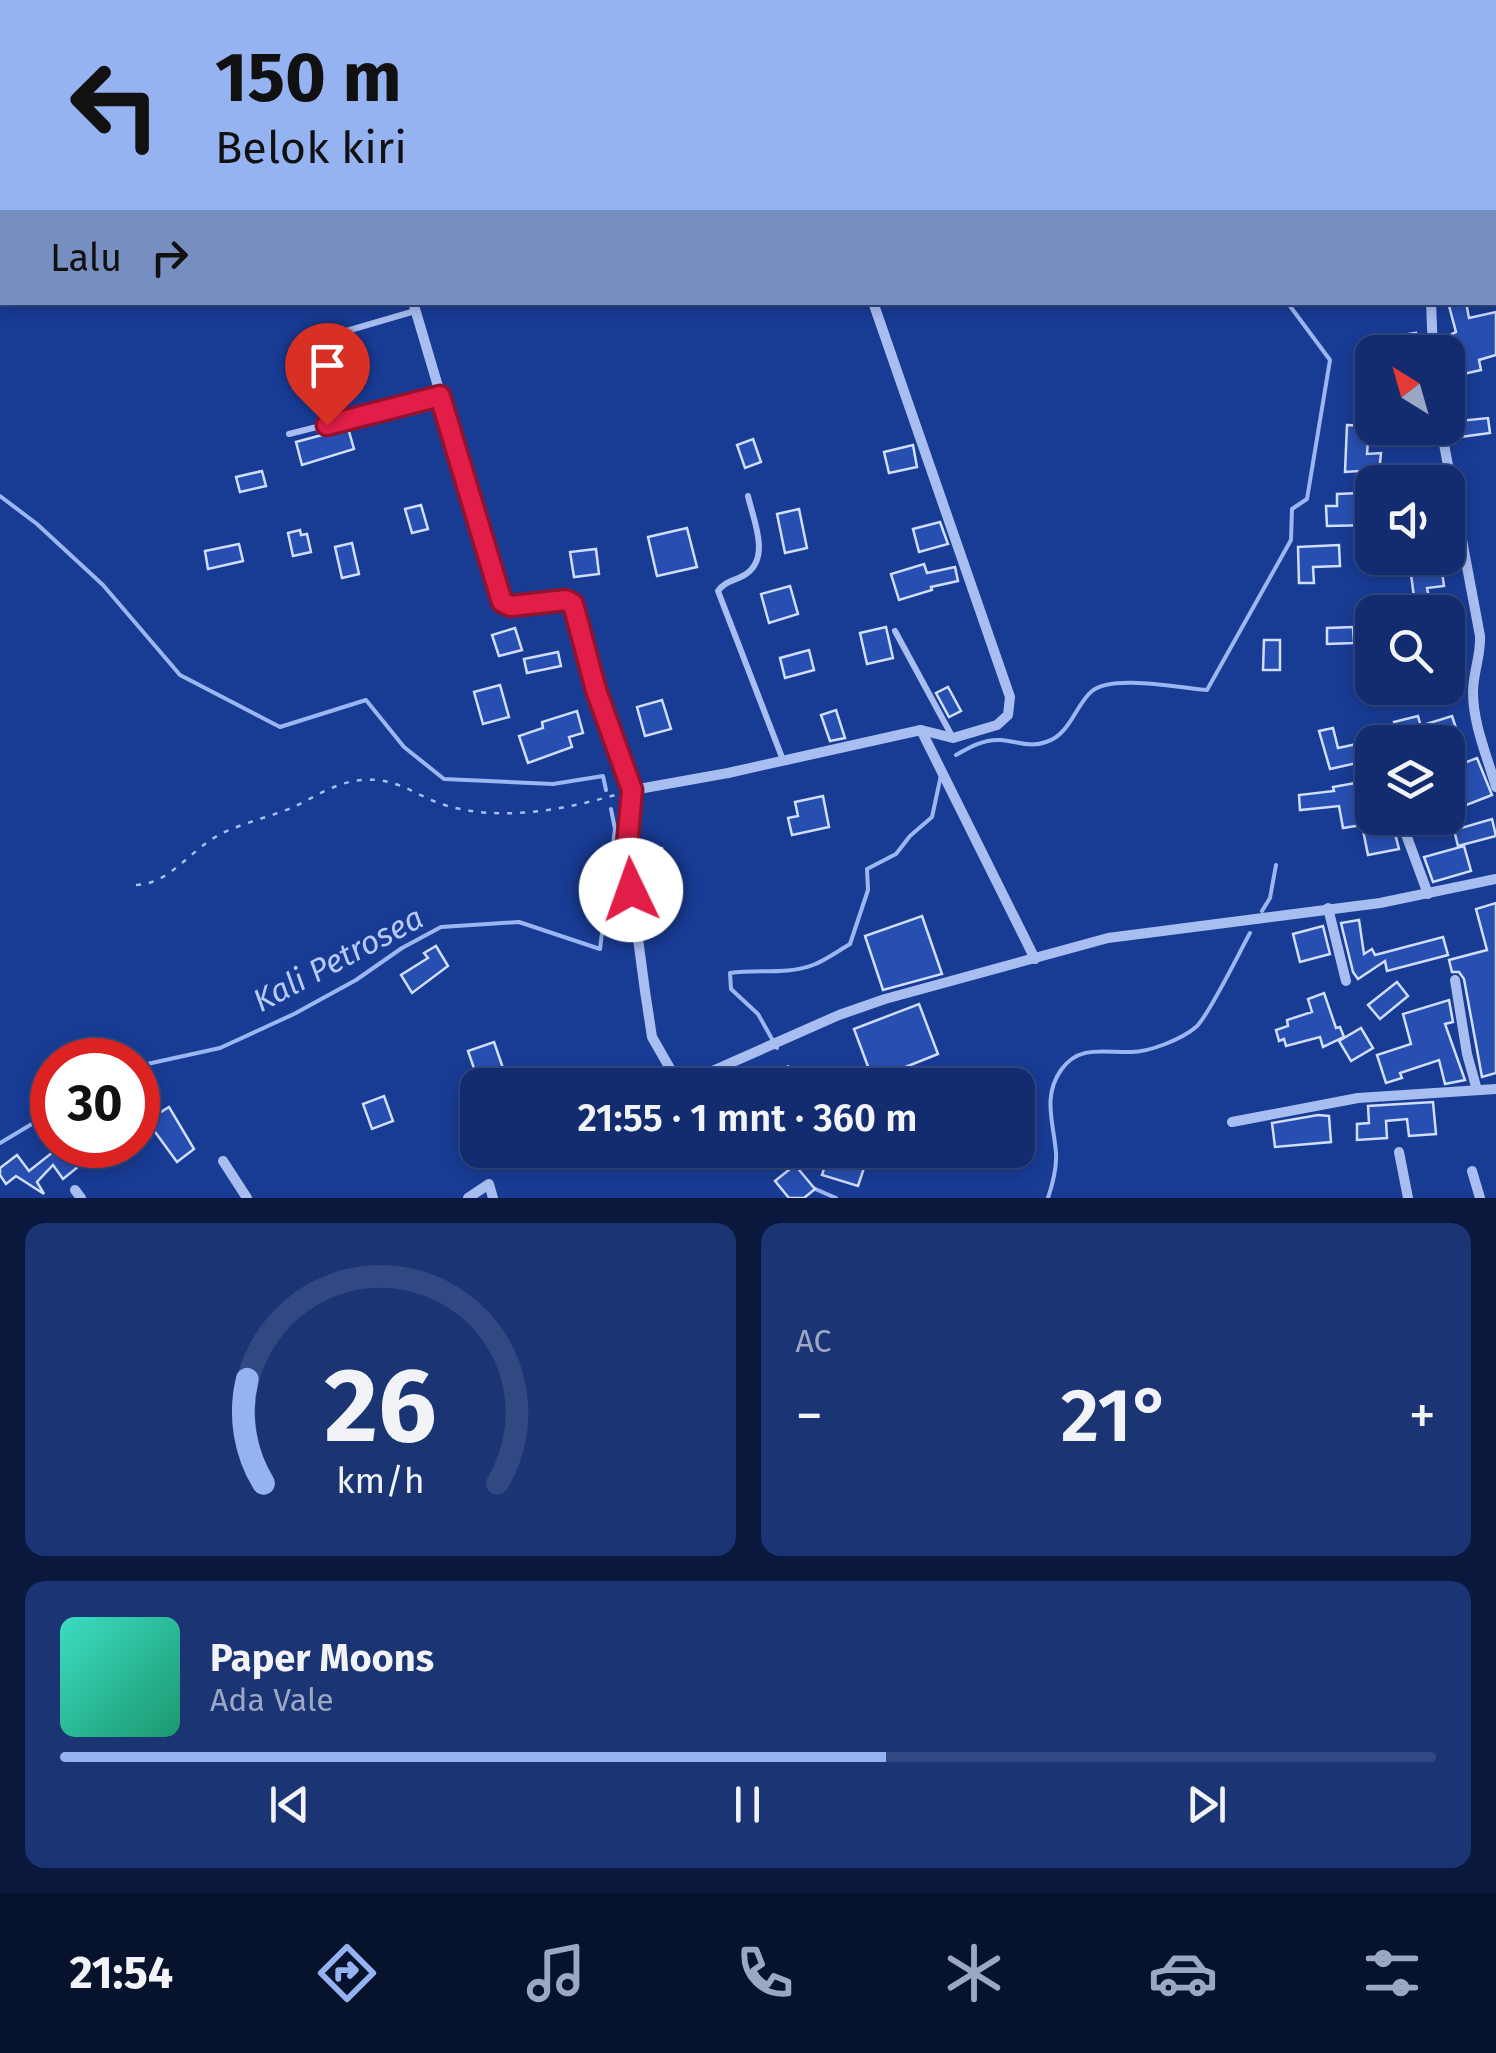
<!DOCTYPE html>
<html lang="id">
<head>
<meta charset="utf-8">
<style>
	:root { --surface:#122c6f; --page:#1b3474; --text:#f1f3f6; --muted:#9ca7c3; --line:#314882; --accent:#95b2f1 }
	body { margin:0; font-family:"Fira Sans",sans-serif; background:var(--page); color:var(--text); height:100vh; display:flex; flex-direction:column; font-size:38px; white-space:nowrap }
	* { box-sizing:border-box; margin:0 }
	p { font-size:32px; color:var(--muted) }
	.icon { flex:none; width:55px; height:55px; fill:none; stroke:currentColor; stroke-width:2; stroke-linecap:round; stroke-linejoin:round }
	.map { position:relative; height:1198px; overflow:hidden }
	.panel { display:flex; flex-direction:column; gap:25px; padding:25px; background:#0a183d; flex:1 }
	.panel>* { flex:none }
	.top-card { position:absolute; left:0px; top:0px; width:1498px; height:305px; box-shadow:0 5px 15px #0003,0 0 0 2px var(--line); background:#95b2f1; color:#111; overflow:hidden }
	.needle { width:65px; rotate:323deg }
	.buttons { position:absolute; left:1355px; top:335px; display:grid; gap:20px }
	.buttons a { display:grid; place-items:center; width:110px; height:110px; border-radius:20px; background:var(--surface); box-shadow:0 5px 15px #0003,0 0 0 2px var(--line); font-size:50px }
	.speed { position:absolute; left:30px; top:1038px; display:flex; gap:20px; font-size:50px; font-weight:700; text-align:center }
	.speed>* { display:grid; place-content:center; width:130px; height:130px; border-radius:50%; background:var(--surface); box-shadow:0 5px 15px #0003,0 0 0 2px var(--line); line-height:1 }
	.speed .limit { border:15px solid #d22; background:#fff; color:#111 }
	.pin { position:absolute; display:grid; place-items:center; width:85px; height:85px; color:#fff; margin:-102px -42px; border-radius:50% 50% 50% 0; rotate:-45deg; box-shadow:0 0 10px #0007 }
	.pin .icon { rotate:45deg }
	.me { position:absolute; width:110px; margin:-55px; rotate:357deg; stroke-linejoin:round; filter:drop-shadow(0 0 8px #0008) }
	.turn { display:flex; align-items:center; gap:35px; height:210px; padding:0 50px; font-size:45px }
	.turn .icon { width:130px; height:130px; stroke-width:2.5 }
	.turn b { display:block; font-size:70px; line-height:85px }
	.then { display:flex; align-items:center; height:95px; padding:0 50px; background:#0003; gap:20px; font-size:38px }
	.big { font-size:75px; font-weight:600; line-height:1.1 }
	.panel .card { flex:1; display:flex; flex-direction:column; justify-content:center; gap:15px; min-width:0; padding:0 35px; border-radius:20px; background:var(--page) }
	.panel .dial { align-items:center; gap:0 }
	.dial svg { height:260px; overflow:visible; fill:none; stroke:var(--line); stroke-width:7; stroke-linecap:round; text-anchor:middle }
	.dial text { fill:var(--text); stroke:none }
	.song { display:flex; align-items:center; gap:30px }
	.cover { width:120px; height:120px; border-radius:15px; background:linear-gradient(135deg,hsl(170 70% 55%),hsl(160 70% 35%)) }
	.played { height:10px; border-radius:5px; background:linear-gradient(90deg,var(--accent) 60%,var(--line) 60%) }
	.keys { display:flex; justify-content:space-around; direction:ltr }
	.heat { display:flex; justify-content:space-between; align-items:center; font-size:55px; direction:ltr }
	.panel .tiles { flex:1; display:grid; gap:25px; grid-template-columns:1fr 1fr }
	.card:last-child { grid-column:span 2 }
	.trip { position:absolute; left:460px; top:1068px; width:575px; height:100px; border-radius:20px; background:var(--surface); box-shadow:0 5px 15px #0003,0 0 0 2px var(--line); font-weight:600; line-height:100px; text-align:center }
	.tab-bar { display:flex; height:160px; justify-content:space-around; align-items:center; background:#07122c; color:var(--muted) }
	.tab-bar .icon { width:70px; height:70px }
	.tab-bar .active { color:var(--accent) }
	.tab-bar b { font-size:45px; color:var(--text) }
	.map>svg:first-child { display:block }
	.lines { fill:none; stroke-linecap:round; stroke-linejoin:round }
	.stream { stroke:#9cb6f2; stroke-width:4 }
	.building { fill:#274fb2; stroke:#d0ddfb; stroke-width:2.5 }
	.path { stroke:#a9bef0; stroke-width:2.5; stroke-dasharray:5 8; stroke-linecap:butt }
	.service { stroke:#a9bef0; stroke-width:6 }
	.minor { stroke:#a9bef0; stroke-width:10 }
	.route-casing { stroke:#92132f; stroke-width:25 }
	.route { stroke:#e11d48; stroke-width:18 }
	.labels { text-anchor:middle; stroke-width:10; stroke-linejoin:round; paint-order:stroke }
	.water-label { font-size:32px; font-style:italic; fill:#b6c9f7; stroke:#183b94 }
</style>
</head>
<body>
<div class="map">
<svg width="1496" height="1198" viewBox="0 0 1496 1198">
	<rect width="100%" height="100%" fill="#183b94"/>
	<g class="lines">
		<!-- stream -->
		<g class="stream">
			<polyline points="1165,305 1170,302"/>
			<polyline points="0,496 37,524 103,585 180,675 280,727 366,700 404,747 444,779 553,784 603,776 606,790"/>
			<path d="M 956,755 C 970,747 984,739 1000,740 C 1017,741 1029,748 1046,742 C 1070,735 1076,704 1092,691 C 1112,674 1180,688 1207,690 L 1291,540 L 1292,509 L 1307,499 L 1330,360 L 1287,302"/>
			<polyline points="1262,911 1270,898 1276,865"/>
			<path d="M 777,1048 L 758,1014 L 731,989 L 730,973 C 757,969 787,975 813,965 C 826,960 838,951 850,944 L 868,890 L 867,869 L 896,854 L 910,836 L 932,817 L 941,775"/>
			<polyline points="138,1066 220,1048 294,1014 356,980 402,948 441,927 519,922 600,949 615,829 611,809"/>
			<polyline points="788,1067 799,1085"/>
			<polyline points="0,1143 52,1112"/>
			<polyline points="795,1170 796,1150"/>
			<polyline points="813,1188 836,1198"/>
			<path d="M 1048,1198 C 1053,1183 1057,1168 1056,1153 C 1054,1124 1042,1097 1061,1070 C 1079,1044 1106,1053 1131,1052 C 1150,1052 1182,1039 1196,1027 C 1208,1017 1240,951 1250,933"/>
		</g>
	</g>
	<!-- building -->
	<g class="building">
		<polygon points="1448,302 1466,302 1469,318 1496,312 1496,355 1479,360 1481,370 1450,377 1448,350 1455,348 1452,334 1456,332"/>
		<polygon points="1416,333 1419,352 1382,352 1380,338"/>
		<polygon points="346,338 352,363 331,368 326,344"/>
		<polygon points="1488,418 1490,433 1460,437 1458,421"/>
		<polygon points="1347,425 1369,426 1367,454 1381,453 1378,482 1372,482 1372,525 1327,526 1326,506 1337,506 1337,494 1360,493 1359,471 1345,472"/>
		<polygon points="348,428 354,449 302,465 296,442"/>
		<polygon points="1394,428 1420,428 1421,442 1396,444"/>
		<polygon points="753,439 761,462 745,468 737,445"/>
		<polygon points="913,445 917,467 889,473 884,452"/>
		<polygon points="262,471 266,486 240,492 236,477"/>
		<polygon points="421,505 428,529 412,533 405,509"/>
		<polygon points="799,509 807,548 785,553 777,514"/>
		<polygon points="940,522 948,544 919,552 913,529"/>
		<polygon points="687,528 697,567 657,576 648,537"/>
		<polygon points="300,530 301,535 307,534 311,552 293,556 288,533"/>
		<polygon points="352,543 359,574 342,578 335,547"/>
		<polygon points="239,544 243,561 208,569 205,551"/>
		<polygon points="1339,545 1340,566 1313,567 1314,583 1299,583 1298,547"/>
		<polygon points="596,549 599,574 574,577 570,552"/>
		<polygon points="1397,558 1431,558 1432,564 1425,566 1441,564 1444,586 1427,588 1432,612 1416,612 1410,567 1399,569"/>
		<polygon points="924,564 927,573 955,567 958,581 931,587 932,590 899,600 891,574"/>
		<polygon points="790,586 798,614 769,623 761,594"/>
		<polygon points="886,627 893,658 867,664 860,633"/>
		<polygon points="1353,627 1354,643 1327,644 1327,628"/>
		<polygon points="515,628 522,650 499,656 492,635"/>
		<polygon points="1264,640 1280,640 1280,670 1263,670"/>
		<polygon points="809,650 814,670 785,678 780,658"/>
		<polygon points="558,652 561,666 527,673 524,659"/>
		<polygon points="500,685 509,717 483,724 474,692"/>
		<polygon points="948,687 961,711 949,717 936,693"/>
		<polygon points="662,700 671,729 645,736 637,707"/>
		<polygon points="836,710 845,738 830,741 821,715"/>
		<polygon points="577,711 583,733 569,737 572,747 528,763 519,736 543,728 542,722"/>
		<polygon points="1418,716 1422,731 1398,738 1394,722"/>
		<polygon points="1452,716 1460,740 1429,742 1423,725"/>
		<polygon points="1333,728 1338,748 1366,742 1370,760 1330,769 1319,731"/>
		<polygon points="1477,758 1492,795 1451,811 1448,769"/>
		<polygon points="1372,780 1372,818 1391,818 1399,849 1368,855 1362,825 1343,828 1339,806 1300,810 1299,795 1334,791 1333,787"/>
		<polygon points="823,796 829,827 792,835 788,818 798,816 795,802"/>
		<polygon points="1492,819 1496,836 1458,846 1454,830"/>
		<polygon points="1464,846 1471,871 1433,882 1424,857"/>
		<polygon points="662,848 663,863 637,865 636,849"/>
		<polygon points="1496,903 1496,1073 1482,1077 1464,979 1459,972 1452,972 1449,960 1487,950 1476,909"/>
		<polygon points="922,916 942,974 883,990 865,936"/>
		<polygon points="1359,920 1364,954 1372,949 1375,955 1443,937 1448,955 1387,971 1385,961 1358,979 1353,972 1341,923"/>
		<polygon points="1323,926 1330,954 1300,962 1293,934"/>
		<polygon points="436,946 448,966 412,993 401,975 428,958 424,953"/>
		<polygon points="1397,982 1408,996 1380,1019 1368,1005"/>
		<polygon points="1324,993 1336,1028 1340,1027 1344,1037 1323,1047 1320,1037 1286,1046 1284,1039 1279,1041 1276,1030 1288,1026 1287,1020 1312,1012 1308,999"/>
		<polygon points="1449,1000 1453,1022 1445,1024 1465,1080 1445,1084 1439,1060 1400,1073 1402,1078 1386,1083 1377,1055 1411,1044 1403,1014"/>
		<polygon points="919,1004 938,1054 873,1080 854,1029"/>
		<polygon points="1361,1028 1373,1048 1351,1061 1339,1041"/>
		<polygon points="494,1042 504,1071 478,1080 468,1051"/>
		<polygon points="140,1092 148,1120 169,1107 194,1149 177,1162 150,1125 138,1137"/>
		<polygon points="384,1096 393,1121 372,1129 363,1104"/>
		<polygon points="1433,1102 1436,1134 1409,1136 1407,1119 1386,1121 1387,1138 1357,1140 1357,1124 1369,1123 1368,1106"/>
		<polygon points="1318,1115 1329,1116 1331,1142 1275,1147 1272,1123"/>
		<polygon points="52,1122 52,1145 105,1145 63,1179 53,1165 37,1182 44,1194 16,1176 6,1184 0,1175 0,1168 17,1155 29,1171 53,1152 39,1130"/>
		<polygon points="830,1150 848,1150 868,1156 858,1186 822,1175"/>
		<polygon points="795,1165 815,1189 804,1198 789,1198 775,1181"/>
	</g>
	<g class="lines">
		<!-- path -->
		<g class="path">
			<polyline points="1363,543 1372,541"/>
			<path d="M 136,885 C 170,884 190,850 219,835 C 241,823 267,818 291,808 C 314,798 335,782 362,780 C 399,777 416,797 448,806 C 503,822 568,809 622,793"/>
		</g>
		<!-- service -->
		<g class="service">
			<polyline points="326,337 415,311"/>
			<polyline points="289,434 440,396"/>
			<path d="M 748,496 C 753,519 771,557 746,574 C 736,581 726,580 718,591 L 783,760"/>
			<polyline points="895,631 953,738"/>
		</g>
		<!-- minor -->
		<g class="minor">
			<polyline points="1361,0 1361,2"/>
			<polyline points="372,2 375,0"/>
			<polyline points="413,302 502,602 506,605 566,600 575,610 596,690 633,790 627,857 645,991 652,1037 676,1079 692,1080 839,1015 885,999 1108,938 1380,903 1496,879"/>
			<polyline points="1431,302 1433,352"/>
			<path d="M 1441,428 L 1480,636 C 1481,656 1473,672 1473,692 C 1473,724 1487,756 1496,787"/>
			<polyline points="921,730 1035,959"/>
			<polyline points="1387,737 1388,742"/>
			<polyline points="633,790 728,773 921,730 953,738 997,725 1008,715 1010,697 873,302"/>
			<polyline points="1400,818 1428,894"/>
			<polyline points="1328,908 1346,981"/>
			<polyline points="1455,980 1467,1054 1477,1090"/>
			<polyline points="1232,1122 1358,1098 1496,1089"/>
			<polyline points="1399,1152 1408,1198"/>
			<polyline points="223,1161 247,1198"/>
			<polyline points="1472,1171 1480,1198"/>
			<polyline points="75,1190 81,1198"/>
			<polyline points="468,1198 489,1184 493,1198"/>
		</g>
	</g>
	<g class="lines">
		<defs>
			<polyline id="route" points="327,425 440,396 502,602 511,606 566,600 573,604 596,690 632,790 626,857 631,890"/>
		</defs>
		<!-- route casing -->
		<use href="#route" class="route-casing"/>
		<!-- route -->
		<use href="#route" class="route"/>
	</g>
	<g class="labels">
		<!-- water labels -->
		<g class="water-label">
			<text transform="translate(338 959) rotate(-28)" y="11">Kali Petrosea</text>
		</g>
	</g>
</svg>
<div class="buttons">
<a><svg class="needle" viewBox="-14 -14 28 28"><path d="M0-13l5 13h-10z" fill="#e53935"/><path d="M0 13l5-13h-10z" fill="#9ca7c3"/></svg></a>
<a><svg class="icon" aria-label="sound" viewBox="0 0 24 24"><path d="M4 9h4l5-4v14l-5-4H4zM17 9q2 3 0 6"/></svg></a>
<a><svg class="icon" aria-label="search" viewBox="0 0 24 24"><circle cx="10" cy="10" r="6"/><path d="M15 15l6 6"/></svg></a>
<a><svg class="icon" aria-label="layers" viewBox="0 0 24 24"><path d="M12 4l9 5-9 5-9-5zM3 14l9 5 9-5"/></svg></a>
</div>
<div class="speed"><div class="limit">30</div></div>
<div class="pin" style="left:327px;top:425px;background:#d93025"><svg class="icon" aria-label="arrive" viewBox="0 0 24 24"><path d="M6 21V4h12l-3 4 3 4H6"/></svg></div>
<svg class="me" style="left:631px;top:890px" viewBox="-20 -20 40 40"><circle r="19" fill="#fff"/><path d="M0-13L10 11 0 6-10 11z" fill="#e11d48"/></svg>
<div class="trip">21:55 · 1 mnt · 360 m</div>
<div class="top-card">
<div class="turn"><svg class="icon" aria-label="left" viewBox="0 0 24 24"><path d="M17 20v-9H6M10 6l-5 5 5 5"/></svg><div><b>150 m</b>Belok kiri</div></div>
<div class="then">Lalu<svg class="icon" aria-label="right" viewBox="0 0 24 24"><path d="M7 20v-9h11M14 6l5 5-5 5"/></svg></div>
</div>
</div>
<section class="panel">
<div class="tiles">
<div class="card dial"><svg viewBox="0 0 100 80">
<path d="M14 69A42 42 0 1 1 86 69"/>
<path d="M14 69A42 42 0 0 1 9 37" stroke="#95b2f1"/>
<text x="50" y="56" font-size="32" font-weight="700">26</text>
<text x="50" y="72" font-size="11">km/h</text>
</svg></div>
<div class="card"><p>AC</p>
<div class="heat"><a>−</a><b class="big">21°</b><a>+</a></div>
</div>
<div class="card">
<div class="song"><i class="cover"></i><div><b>Paper Moons</b><p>Ada Vale</p></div></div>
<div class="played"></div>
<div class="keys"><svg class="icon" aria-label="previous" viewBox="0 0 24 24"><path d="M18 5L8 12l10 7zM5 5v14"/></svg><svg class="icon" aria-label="pause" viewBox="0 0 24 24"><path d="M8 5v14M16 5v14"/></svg><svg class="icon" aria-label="next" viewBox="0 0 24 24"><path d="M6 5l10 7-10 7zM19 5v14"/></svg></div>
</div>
</div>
</section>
<nav class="tab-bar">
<b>21:54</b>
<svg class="icon active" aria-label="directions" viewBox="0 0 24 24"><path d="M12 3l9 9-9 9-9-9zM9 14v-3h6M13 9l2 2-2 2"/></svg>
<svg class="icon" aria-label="music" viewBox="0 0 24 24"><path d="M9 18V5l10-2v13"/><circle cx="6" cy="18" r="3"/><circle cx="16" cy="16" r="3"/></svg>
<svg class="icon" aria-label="phone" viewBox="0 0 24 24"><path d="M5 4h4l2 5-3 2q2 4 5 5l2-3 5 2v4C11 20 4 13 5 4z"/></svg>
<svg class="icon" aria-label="climate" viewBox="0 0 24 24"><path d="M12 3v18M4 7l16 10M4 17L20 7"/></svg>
<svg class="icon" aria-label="car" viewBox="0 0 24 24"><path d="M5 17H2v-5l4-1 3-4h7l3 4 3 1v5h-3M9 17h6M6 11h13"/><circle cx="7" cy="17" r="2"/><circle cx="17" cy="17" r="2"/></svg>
<svg class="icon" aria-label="filters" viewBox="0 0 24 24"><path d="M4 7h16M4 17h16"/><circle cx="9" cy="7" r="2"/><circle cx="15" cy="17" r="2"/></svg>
</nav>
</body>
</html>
